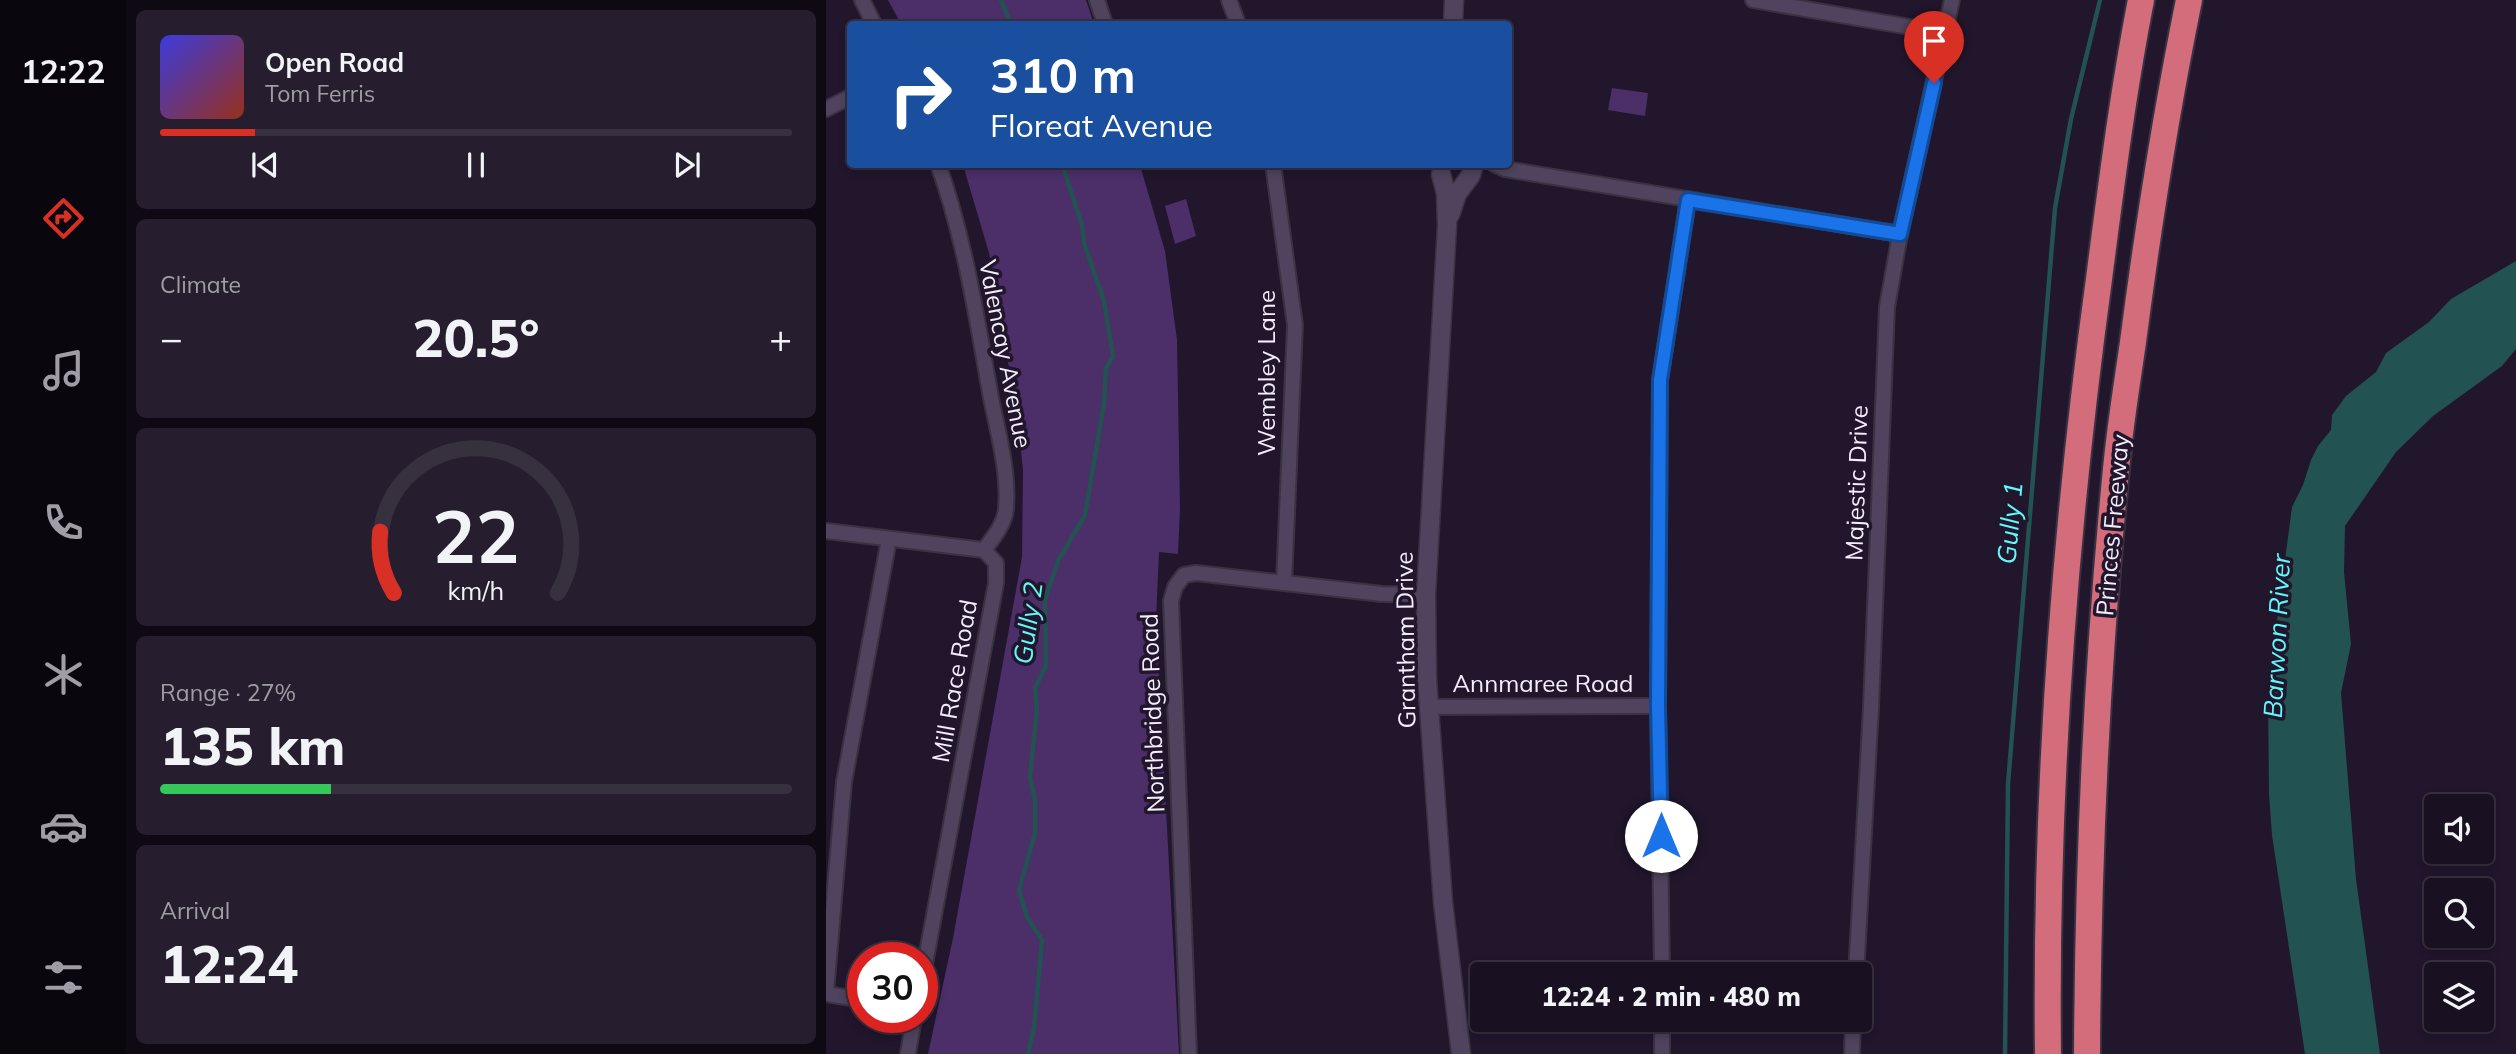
<!DOCTYPE html>
<html lang="en">
<head>
<meta charset="utf-8">
<style>
	:root { --surface:#191021; --page:#261e2e; --text:#f1f3f6; --muted:#9f9da5; --line:#37303f; --accent:#d93025 }
	body { margin:0; font-family:Mulish,sans-serif; background:var(--page); color:var(--text); height:100vh; display:flex; flex-direction:column; font-size:26px; white-space:nowrap }
	* { box-sizing:border-box; margin:0 }
	p { font-size:23px; color:var(--muted) }
	.icon { flex:none; width:38px; height:38px; fill:none; stroke:currentColor; stroke-width:2; stroke-linecap:round; stroke-linejoin:round }
	.map { position:relative; flex:1; overflow:hidden }
	.sheet { display:flex; flex-direction:column; gap:10px; padding:10px; background:#0e0912; width:700px }
	.sheet>* { flex:none }
	.banner { position:absolute; left:21px; top:21px; width:665px; height:147px; border-radius:7px; box-shadow:0 4px 10px #0003,0 0 0 2px var(--line); background:#1a4fa0; color:#fff; overflow:hidden }
	.tools { position:absolute; left:1598px; top:794px; display:grid; gap:14px }
	.tools a { display:grid; place-items:center; width:70px; height:70px; border-radius:7px; background:var(--surface); box-shadow:0 4px 10px #0003,0 0 0 2px var(--line); font-size:35px }
	.speed { position:absolute; left:21px; top:942px; display:flex; gap:14px; font-size:35px; font-weight:700; text-align:center }
	.speed>* { display:grid; place-content:center; width:91px; height:91px; border-radius:50%; background:var(--surface); box-shadow:0 4px 10px #0003,0 0 0 2px var(--line); line-height:1 }
	.speed .limit { border:10px solid #d22; background:#fff; color:#111 }
	.pin { position:absolute; display:grid; place-items:center; width:60px; height:60px; color:#fff; margin:-72px -30px; border-radius:50% 50% 50% 0; rotate:-45deg; box-shadow:0 0 7px #0007 }
	.pin .icon { rotate:45deg }
	.me { position:absolute; width:77px; margin:-38px; rotate:0deg; stroke-linejoin:round; filter:drop-shadow(0 0 5px #0008) }
	.turn { display:flex; align-items:center; gap:24px; height:147px; padding:0 28px; font-size:32px }
	.turn .icon { width:91px; height:91px; stroke-width:2.5 }
	.turn b { display:block; font-size:49px; line-height:60px }
	.big { font-size:52px; font-weight:800; line-height:1.1 }
	.sheet .widget { flex:1; display:flex; flex-direction:column; justify-content:center; gap:10px; min-width:0; padding:0 24px; border-radius:10px; background:var(--page) }
	.sheet .dial { align-items:center; gap:0 }
	.dial svg { height:182px; overflow:visible; fill:none; stroke:var(--line); stroke-width:7; stroke-linecap:round; text-anchor:middle }
	.dial text { fill:var(--text); stroke:none }
	.song { display:flex; align-items:center; gap:21px }
	.cover { width:84px; height:84px; border-radius:10px; background:linear-gradient(135deg,hsl(240 70% 55%),hsl(10 70% 35%)) }
	.played { height:7px; border-radius:4px; background:linear-gradient(90deg,var(--accent) 15%,var(--line) 15%) }
	.keys { display:flex; justify-content:space-around; direction:ltr }
	.heat { display:flex; justify-content:space-between; align-items:center; font-size:38px; direction:ltr }
	.charge { height:10px; border-radius:5px; background:linear-gradient(90deg,#34c759 27%,var(--line) 0) }
	.trip { position:absolute; left:644px; top:962px; width:402px; height:70px; border-radius:7px; background:var(--surface); box-shadow:0 4px 10px #0003,0 0 0 2px var(--line); font-weight:800; line-height:70px; text-align:center }
	main { display:flex; flex:1; min-height:0 }
	.menu { display:flex; flex-direction:column; width:126px; justify-content:space-around; align-items:center; background:#0a060d; color:var(--muted) }
	.menu .icon { width:49px; height:49px }
	.menu .on { color:var(--accent) }
	.menu b { font-size:32px; color:var(--text) }
	.map>svg:first-child { display:block }
	.green { fill:#4c2e69 }
	.water { fill:#225252 }
	.lines { fill:none; stroke-linecap:round; stroke-linejoin:round }
	.stream { stroke:#225252; stroke-width:4.5 }
	.minor-casing { stroke:#393242; stroke-width:18 }
	.tertiary-casing { stroke:#393242; stroke-width:21 }
	.motorway-casing { stroke:#393242; stroke-width:30 }
	.minor { stroke:#4f435d; stroke-width:14 }
	.tertiary { stroke:#4f435d; stroke-width:18 }
	.motorway { stroke:#d36c7b; stroke-width:26 }
	.route-casing { stroke:#114b97; stroke-width:18 }
	.route { stroke:#1a73e8; stroke-width:12 }
	.labels { text-anchor:middle; stroke-width:7; stroke-linejoin:round; paint-order:stroke }
	.street-label { font-size:24px; fill:#f3edfc; stroke:#21162c }
	.water-label { font-size:26px; font-style:italic; fill:#61f9fa; stroke:#21162c }
</style>
</head>
<body>
<main>
<nav class="menu">
<b>12:22</b>
<svg class="icon on" aria-label="directions" viewBox="0 0 24 24"><path d="M12 3l9 9-9 9-9-9zM9 14v-3h6M13 9l2 2-2 2"/></svg>
<svg class="icon" aria-label="music" viewBox="0 0 24 24"><path d="M9 18V5l10-2v13"/><circle cx="6" cy="18" r="3"/><circle cx="16" cy="16" r="3"/></svg>
<svg class="icon" aria-label="phone" viewBox="0 0 24 24"><path d="M5 4h4l2 5-3 2q2 4 5 5l2-3 5 2v4C11 20 4 13 5 4z"/></svg>
<svg class="icon" aria-label="climate" viewBox="0 0 24 24"><path d="M12 3v18M4 7l16 10M4 17L20 7"/></svg>
<svg class="icon" aria-label="car" viewBox="0 0 24 24"><path d="M5 17H2v-5l4-1 3-4h7l3 4 3 1v5h-3M9 17h6M6 11h13"/><circle cx="7" cy="17" r="2"/><circle cx="17" cy="17" r="2"/></svg>
<svg class="icon" aria-label="filters" viewBox="0 0 24 24"><path d="M4 7h16M4 17h16"/><circle cx="9" cy="7" r="2"/><circle cx="15" cy="17" r="2"/></svg>
</nav>
<section class="sheet">
<div class="widget">
<div class="song"><i class="cover"></i><div><b>Open Road</b><p>Tom Ferris</p></div></div>
<div class="played"></div>
<div class="keys"><svg class="icon" aria-label="previous" viewBox="0 0 24 24"><path d="M18 5L8 12l10 7zM5 5v14"/></svg><svg class="icon" aria-label="pause" viewBox="0 0 24 24"><path d="M8 5v14M16 5v14"/></svg><svg class="icon" aria-label="next" viewBox="0 0 24 24"><path d="M6 5l10 7-10 7zM19 5v14"/></svg></div>
</div>
<div class="widget"><p>Climate</p>
<div class="heat"><a>−</a><b class="big">20.5°</b><a>+</a></div>
</div>
<div class="widget dial"><svg viewBox="0 0 100 80">
<path d="M14 69A42 42 0 1 1 86 69"/>
<path d="M14 69A42 42 0 0 1 8 42" stroke="#d93025"/>
<text x="50" y="56" font-size="32" font-weight="700">22</text>
<text x="50" y="72" font-size="11">km/h</text>
</svg></div>
<div class="widget"><p>Range · 27%</p><b class="big">135 km</b><div class="charge"></div></div>
<div class="widget"><p>Arrival</p><b class="big">12:24</b></div>
</section>
<div class="map">
<svg width="1690" height="1054" viewBox="0 0 1690 1054">
	<rect width="100%" height="100%" fill="#21162c"/>
	<!-- green -->
	<g class="green">
		<polygon points="62,0 260,0 268,24 75,24"/>
		<polygon points="786,88 822,93 819,116 782,110"/>
		<polygon points="137,165 314,165 339,251 351,340 354,508 352,554 333,552 330,620 353,1054 102,1054 127,938 196,557 197,470 191,414 163,253"/>
		<polygon points="360,199 370,236 349,244 339,206"/>
	</g>
	<!-- water -->
	<polygon class="water" points="1690,261 1690,349 1676,366 1607,416 1570,452 1519,526 1518,572 1525,644 1515,693 1530,879 1554,1054 1479,1054 1446,835 1443,794 1442,689 1466,507 1477,485 1485,460 1492,446 1505,430 1506,415 1520,396 1550,372 1560,353 1603,322 1625,299"/>
	<g class="lines">
		<!-- stream -->
		<g class="stream">
			<polyline points="175,0 185,24"/>
			<polyline points="202,1054 208,1028 216,940 201,917 193,890 209,833 209,801 204,777 211,709 209,688 220,666 219,599 233,559 259,515 278,403 280,368 287,356 278,301 258,243 256,225 236,164"/>
			<polyline points="1179,1054 1182,784 1229,208 1245,119 1274,0"/>
		</g>
		<defs>
			<g id="minor">
				<polyline points="36,0 48,24"/>
				<polyline points="271,0 279,24"/>
				<polyline points="403,0 412,24"/>
				<polyline points="927,0 1119,33"/>
				<polyline points="0,109 24,97"/>
				<path d="M 112,164 C 139,239 151,320 165,398 C 172,433 183,472 180,508 C 179,524 167,538 158,550"/>
				<polyline points="447,164 469,325 458,583"/>
				<polyline points="668,164 679,169 1074,234"/>
				<polyline points="0,531 158,550 170,563 170,583 96,980"/>
				<polyline points="603,707 832,706"/>
				<polyline points="836,975 832,706 834,380 862,200"/>
				<polyline points="1030,975 1045,707 1061,307 1074,234 1126,0"/>
				<polyline points="0,992 18,782 63,539"/>
				<polyline points="0,994 37,1000"/>
				<polyline points="836,1020 836,1054"/>
				<polyline points="82,1054 88,1017"/>
				<polyline points="363,1054 345,601 349,587 358,575 370,573 556,594 600,595"/>
				<polyline points="1026,1054 1027,1020"/>
			</g>
			<g id="tertiary">
				<polyline points="627,24 628,0"/>
				<polyline points="615,174 620,194 621,226 600,595 601,679 617,902 635,1054"/>
				<polyline points="624,215 631,194 645,175 648,164"/>
			</g>
			<g id="motorway">
				<path d="M 1222,1054 C 1219,795 1238,535 1273,279 C 1285,186 1297,92 1315,0"/>
				<path d="M 1261,1054 C 1262,859 1271,663 1290,469 C 1294,426 1301,384 1307,342 C 1322,227 1340,113 1363,0"/>
			</g>
		</defs>
		<!-- minor casing -->
		<use href="#minor" class="minor-casing"/>
		<!-- tertiary casing -->
		<use href="#tertiary" class="tertiary-casing"/>
		<!-- motorway casing -->
		<use href="#motorway" class="motorway-casing"/>
		<!-- minor -->
		<use href="#minor" class="minor"/>
		<!-- tertiary -->
		<use href="#tertiary" class="tertiary"/>
		<!-- motorway -->
		<use href="#motorway" class="motorway"/>
	</g>
	<g class="lines">
		<defs>
			<polyline id="route" points="835,836 832,706 834,380 862,200 1074,234 1108,83"/>
		</defs>
		<!-- route casing -->
		<use href="#route" class="route-casing"/>
		<!-- route -->
		<use href="#route" class="route"/>
	</g>
	<g class="labels">
		<!-- street labels -->
		<g class="street-label">
			<text transform="translate(179 354) rotate(79)" y="8">Valencay Avenue</text>
			<text transform="translate(441 373) rotate(-90)" y="8">Wembley Lane</text>
			<text transform="translate(1031 483) rotate(-88)" y="8">Majestic Drive</text>
			<text transform="translate(1287 525) rotate(-85)" y="8">Princes Freeway</text>
			<text transform="translate(580 640) rotate(-91)" y="8">Grantham Drive</text>
			<text transform="translate(129 681) rotate(-80)" y="8">Mill Race Road</text>
			<text x="717" y="692">Annmaree Road</text>
			<text transform="translate(327 713) rotate(-92)" y="8">Northbridge Road</text>
		</g>
		<!-- water labels -->
		<g class="water-label">
			<text transform="translate(1184 523) rotate(-85)" y="9">Gully 1</text>
			<text transform="translate(202 623) rotate(-82)" y="9">Gully 2</text>
			<text transform="translate(1451 636) rotate(-87)" y="9">Barwon River</text>
		</g>
	</g>
</svg>
<div class="tools">
<a><svg class="icon" aria-label="sound" viewBox="0 0 24 24"><path d="M4 9h4l5-4v14l-5-4H4zM17 9q2 3 0 6"/></svg></a>
<a><svg class="icon" aria-label="search" viewBox="0 0 24 24"><circle cx="10" cy="10" r="6"/><path d="M15 15l6 6"/></svg></a>
<a><svg class="icon" aria-label="layers" viewBox="0 0 24 24"><path d="M12 4l9 5-9 5-9-5zM3 14l9 5 9-5"/></svg></a>
</div>
<div class="speed"><div class="limit">30</div></div>
<div class="pin" style="left:1108px;top:83px;background:#d93025"><svg class="icon" aria-label="arrive" viewBox="0 0 24 24"><path d="M6 21V4h12l-3 4 3 4H6"/></svg></div>
<svg class="me" style="left:835px;top:836px" viewBox="-20 -20 40 40"><circle r="19" fill="#fff"/><path d="M0-13L10 11 0 6-10 11z" fill="#1a73e8"/></svg>
<div class="trip">12:24 · 2 min · 480 m</div>
<div class="banner">
<div class="turn"><svg class="icon" aria-label="right" viewBox="0 0 24 24"><path d="M7 20v-9h11M14 6l5 5-5 5"/></svg><div><b>310 m</b>Floreat Avenue</div></div>
</div>
</div>
</main>
</body>
</html>
